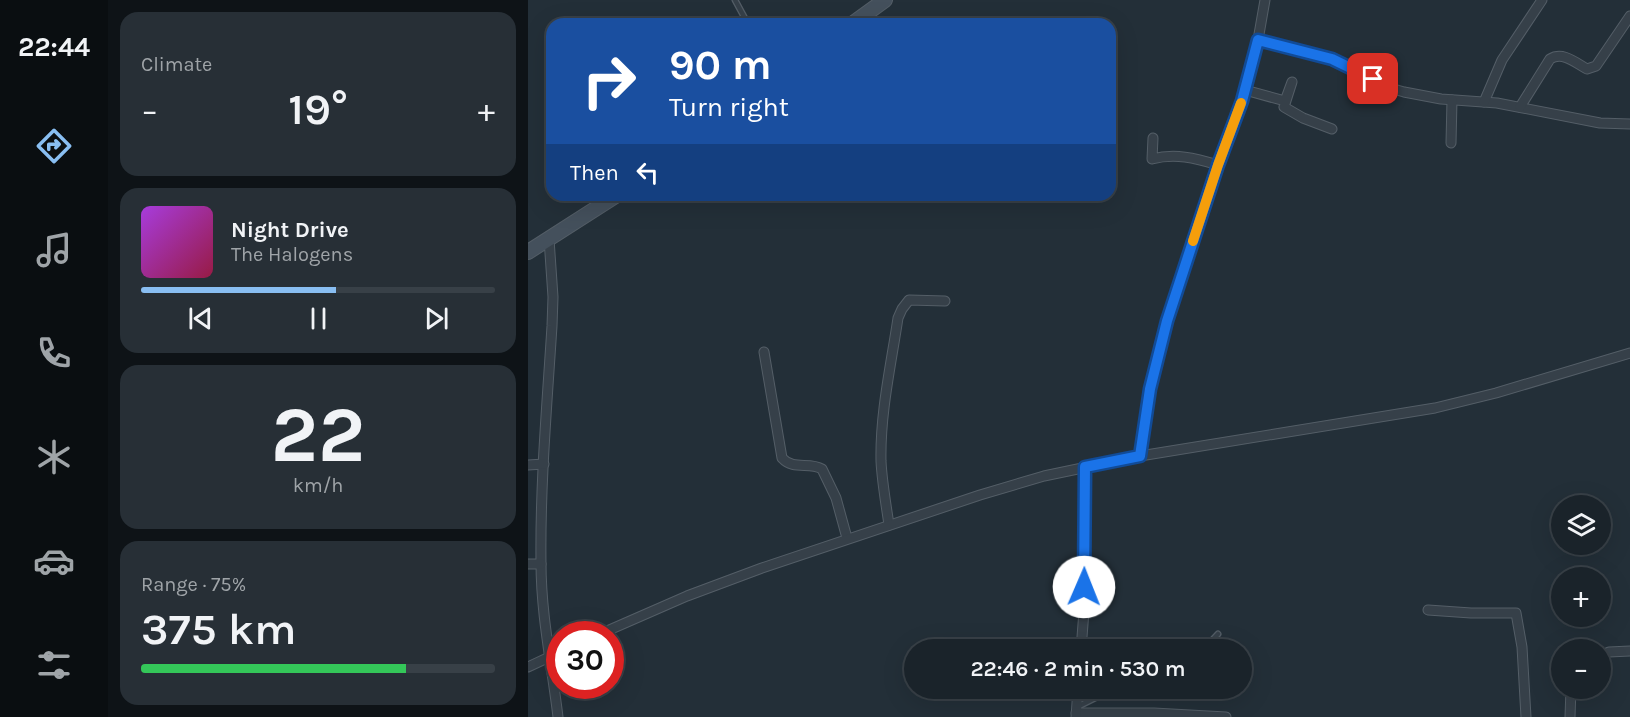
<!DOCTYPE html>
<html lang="en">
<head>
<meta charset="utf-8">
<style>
	:root { --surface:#1a232a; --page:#272f36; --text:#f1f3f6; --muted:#9fa4a8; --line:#384047; --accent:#89bef2 }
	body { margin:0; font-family:Karla,sans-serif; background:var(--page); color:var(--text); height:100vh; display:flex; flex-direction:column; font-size:22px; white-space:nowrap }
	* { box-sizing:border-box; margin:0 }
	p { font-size:20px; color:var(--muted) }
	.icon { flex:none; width:33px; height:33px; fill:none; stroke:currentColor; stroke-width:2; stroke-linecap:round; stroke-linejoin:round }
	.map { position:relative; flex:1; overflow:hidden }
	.details { display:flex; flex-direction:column; gap:12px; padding:12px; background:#0e1317; width:420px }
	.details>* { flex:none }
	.hud { position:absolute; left:18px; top:18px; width:570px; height:183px; border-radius:18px; box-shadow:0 6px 24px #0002,0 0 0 2px var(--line); background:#1a4fa0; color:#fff; overflow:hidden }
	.buttons { position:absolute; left:1023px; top:495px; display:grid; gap:12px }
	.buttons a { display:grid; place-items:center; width:60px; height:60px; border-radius:50%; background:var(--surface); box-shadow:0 6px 24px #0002,0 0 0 2px var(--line); font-size:30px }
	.speed { position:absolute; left:18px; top:621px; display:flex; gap:12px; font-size:30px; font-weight:700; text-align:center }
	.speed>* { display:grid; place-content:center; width:78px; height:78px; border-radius:50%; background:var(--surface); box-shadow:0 6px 24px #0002,0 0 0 2px var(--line); line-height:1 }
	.speed .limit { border:9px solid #d22; background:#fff; color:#111 }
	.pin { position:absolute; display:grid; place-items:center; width:51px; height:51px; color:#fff; margin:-26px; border-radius:12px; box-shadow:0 3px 9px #0006 }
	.me { position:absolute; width:66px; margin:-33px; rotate:1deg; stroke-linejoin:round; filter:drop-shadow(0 0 4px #0008) }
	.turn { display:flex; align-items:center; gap:21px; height:126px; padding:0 24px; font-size:27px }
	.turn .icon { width:78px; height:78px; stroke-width:2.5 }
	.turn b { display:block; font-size:42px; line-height:51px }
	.then { display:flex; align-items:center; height:57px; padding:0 24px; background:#0003; gap:12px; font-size:22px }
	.big { font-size:45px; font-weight:600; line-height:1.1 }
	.details .tile { flex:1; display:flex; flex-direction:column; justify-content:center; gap:9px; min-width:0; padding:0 21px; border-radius:18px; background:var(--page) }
	.details .dial { align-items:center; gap:0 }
	.dial b { font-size:78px; line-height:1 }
	.song { display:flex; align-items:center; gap:18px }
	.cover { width:72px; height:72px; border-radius:9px; background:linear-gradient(135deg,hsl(280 70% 55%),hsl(340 70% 35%)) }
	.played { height:6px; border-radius:3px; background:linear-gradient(90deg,var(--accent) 55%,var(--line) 55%) }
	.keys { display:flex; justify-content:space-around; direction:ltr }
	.heat { display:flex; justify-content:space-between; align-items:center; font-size:33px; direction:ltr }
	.charge { height:9px; border-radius:4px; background:linear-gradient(90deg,#34c759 75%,var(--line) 0) }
	.trip { position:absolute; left:376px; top:639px; width:348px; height:60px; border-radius:30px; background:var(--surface); box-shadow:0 6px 24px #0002,0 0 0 2px var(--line); font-weight:600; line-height:60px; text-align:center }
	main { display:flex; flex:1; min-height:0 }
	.dock { display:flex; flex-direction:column; width:108px; justify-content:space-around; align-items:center; background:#0a0e11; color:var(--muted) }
	.dock .icon { width:42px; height:42px }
	.dock .on { color:var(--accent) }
	.dock b { font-size:27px; color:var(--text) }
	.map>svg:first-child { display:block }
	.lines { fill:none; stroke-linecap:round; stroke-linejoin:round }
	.lane-casing { stroke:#545e67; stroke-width:7 }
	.street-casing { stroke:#545e67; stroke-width:11 }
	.secondary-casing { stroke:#545e67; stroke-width:16 }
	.lane { stroke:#364049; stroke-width:4.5 }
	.street { stroke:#364049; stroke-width:9 }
	.secondary { stroke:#44505c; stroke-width:14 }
	.route-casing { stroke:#114b97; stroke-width:15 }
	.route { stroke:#1a73e8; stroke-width:10 }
	.slow { stroke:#f59e0b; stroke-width:10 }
</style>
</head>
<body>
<main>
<nav class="dock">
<b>22:44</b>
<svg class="icon on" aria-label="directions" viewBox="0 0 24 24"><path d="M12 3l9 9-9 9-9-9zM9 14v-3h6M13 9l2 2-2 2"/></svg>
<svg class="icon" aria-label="music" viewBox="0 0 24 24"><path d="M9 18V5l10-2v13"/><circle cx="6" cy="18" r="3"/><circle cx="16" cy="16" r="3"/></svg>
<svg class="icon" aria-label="phone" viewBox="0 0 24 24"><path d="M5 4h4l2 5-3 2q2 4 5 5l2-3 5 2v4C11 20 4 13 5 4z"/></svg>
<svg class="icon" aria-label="climate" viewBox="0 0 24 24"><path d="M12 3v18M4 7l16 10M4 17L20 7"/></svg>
<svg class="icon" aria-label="car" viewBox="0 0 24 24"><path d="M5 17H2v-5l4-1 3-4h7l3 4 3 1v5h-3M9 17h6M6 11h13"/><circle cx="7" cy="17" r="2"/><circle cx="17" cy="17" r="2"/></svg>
<svg class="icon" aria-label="filters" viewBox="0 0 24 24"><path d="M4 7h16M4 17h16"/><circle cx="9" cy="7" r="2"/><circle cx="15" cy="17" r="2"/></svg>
</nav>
<section class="details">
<div class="tile"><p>Climate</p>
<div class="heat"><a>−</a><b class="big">19°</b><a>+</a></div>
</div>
<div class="tile">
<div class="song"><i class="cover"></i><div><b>Night Drive</b><p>The Halogens</p></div></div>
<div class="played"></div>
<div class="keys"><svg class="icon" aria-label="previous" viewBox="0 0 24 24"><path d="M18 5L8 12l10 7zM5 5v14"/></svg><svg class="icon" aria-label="pause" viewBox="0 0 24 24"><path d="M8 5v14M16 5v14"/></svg><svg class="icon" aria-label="next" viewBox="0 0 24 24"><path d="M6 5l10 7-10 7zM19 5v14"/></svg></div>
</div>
<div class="tile dial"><b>22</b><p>km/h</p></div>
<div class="tile"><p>Range · 75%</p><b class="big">375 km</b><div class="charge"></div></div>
</section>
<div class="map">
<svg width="1102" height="717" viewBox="0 0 1102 717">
	<rect width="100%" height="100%" fill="#232f38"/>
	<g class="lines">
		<defs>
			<g id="lane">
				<polyline points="207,0 220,24"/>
				<polyline points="675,650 690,634"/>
				<polyline points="549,707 587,688"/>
			</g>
			<g id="street">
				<polyline points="730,40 804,59 862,88 876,92 913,99 969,103 1072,123 1102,124"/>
				<polyline points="717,90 757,101 764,82 756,107 775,118 804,129"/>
				<polyline points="956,102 974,60 1014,0"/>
				<path d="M 992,107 L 1022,59 C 1035,51 1048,63 1059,69 L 1068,66 L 1102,16"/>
				<path d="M 625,138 L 624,159 C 647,153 667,158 690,165"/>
				<polyline points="923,143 924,100"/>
				<path d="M 21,239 L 25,297 L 24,326 C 19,405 12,484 13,563 C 13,615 24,666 30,717"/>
				<path d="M 236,352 L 254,458 C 266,471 281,461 294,469 L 308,498 L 319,538"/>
				<polyline points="612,456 622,389 639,321 690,165 714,101 730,40 737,0"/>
				<polyline points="0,465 16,464"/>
				<path d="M 361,525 C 358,504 354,482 353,461 C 352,413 363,365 370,318 L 374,309 L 381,300 L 417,301"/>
				<polyline points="0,564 13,564"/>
				<polyline points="900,610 943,613 988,613 994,647 998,717"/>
				<polyline points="72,634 159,596 234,568 452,495 516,476 612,456 907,408 968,393 1102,353"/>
				<polyline points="553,650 556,611 557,467"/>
				<polyline points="0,667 32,652"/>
				<polyline points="1072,674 1075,658 1077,654 1081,652 1102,651"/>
				<polyline points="548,713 626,713 698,717"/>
				<polyline points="548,717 550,688"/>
				<polyline points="1042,717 1043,688"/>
			</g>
			<g id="secondary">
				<polyline points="324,24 357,0"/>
				<polyline points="0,252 89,195"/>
			</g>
		</defs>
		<!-- lane casing -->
		<use href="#lane" class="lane-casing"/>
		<!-- street casing -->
		<use href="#street" class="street-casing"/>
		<!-- secondary casing -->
		<use href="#secondary" class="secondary-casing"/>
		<!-- lane -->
		<use href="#lane" class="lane"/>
		<!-- street -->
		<use href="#street" class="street"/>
		<!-- secondary -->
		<use href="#secondary" class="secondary"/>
	</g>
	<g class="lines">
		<defs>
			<polyline id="route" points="556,587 557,467 612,456 622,389 639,321 690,165 714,101 730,40 804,59 845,79"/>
		</defs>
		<!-- route casing -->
		<use href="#route" class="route-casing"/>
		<!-- route -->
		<use href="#route" class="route"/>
		<!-- slow -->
		<polyline class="slow" points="665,241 690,165 713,103"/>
	</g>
</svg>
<div class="buttons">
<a><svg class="icon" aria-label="layers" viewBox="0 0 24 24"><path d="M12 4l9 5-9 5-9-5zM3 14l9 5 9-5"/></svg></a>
<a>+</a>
<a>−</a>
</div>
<div class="speed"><div class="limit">30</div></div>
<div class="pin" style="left:845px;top:79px;background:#d93025"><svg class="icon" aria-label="arrive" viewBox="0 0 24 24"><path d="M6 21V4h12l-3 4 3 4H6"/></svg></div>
<svg class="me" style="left:556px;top:587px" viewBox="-20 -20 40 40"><circle r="19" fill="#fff"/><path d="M0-13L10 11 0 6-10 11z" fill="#1a73e8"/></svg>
<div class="trip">22:46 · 2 min · 530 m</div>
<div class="hud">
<div class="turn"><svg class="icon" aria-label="right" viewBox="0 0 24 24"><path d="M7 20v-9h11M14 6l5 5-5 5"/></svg><div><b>90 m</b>Turn right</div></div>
<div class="then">Then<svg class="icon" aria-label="left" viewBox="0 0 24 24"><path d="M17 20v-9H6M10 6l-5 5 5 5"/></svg></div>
</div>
</div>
</main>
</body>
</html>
